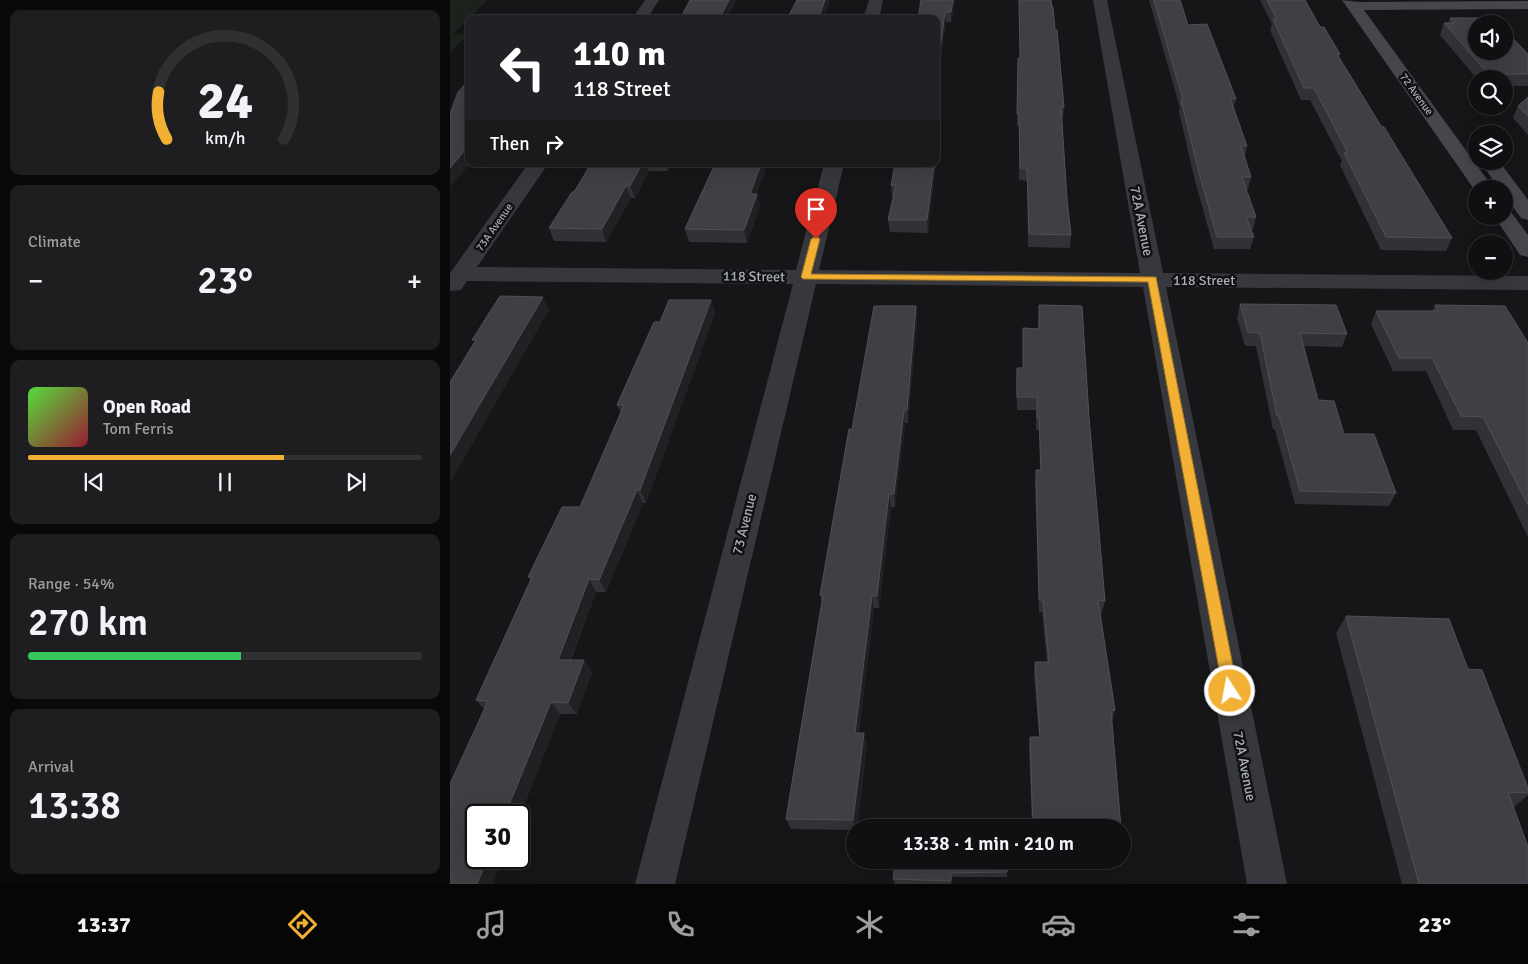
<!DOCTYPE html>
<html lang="en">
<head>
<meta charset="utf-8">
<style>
	:root { --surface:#101012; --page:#1e1e20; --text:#f1f3f6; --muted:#9c9d9f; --line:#303032; --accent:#f2b134 }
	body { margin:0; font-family:Signika,sans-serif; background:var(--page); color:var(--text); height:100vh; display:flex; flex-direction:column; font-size:19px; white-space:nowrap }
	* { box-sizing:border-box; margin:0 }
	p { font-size:16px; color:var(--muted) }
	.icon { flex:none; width:28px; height:28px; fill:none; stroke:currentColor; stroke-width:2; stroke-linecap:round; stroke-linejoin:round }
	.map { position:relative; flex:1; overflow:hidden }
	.details { display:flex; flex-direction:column; gap:10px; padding:10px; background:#09090a; width:450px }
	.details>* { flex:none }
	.hud { position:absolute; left:15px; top:15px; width:475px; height:152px; border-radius:10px; box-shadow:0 5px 20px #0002,0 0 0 1px var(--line); background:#202124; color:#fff; overflow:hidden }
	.fabs { position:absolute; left:1018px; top:15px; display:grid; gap:10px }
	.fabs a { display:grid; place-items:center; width:45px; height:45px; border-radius:50%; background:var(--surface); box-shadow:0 5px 20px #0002,0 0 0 1px var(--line); font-size:25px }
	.speed { position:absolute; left:15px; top:804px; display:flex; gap:10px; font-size:25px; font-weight:700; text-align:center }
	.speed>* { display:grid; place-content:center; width:65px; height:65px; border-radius:50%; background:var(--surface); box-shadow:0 5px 20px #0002,0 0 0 1px var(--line); line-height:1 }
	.speed .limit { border:2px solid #111; border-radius:8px; background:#fff; color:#111 }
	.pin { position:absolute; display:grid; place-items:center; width:42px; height:42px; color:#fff; margin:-51px -21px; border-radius:50% 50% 50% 0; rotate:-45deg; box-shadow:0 0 5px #0007 }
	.pin .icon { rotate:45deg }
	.me { position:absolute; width:55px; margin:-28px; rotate:349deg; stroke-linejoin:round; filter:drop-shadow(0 0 4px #0008) }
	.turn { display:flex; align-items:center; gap:18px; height:105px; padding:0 25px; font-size:22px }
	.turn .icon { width:65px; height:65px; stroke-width:2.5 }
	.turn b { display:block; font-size:35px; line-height:42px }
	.then { display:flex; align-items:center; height:48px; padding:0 25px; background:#0003; gap:10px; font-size:19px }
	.big { font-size:38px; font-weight:600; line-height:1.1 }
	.details .widget { flex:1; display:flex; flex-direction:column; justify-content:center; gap:8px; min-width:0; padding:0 18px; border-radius:10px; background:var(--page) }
	.details .dial { align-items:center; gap:0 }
	.dial svg { height:130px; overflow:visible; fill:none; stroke:var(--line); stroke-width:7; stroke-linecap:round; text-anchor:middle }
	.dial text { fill:var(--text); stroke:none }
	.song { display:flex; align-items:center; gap:15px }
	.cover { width:60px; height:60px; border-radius:8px; background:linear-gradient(135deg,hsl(110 70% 55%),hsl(350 70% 35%)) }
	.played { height:5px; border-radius:2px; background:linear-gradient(90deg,var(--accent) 65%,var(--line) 65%) }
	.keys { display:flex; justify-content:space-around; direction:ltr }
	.heat { display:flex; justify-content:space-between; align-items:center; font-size:28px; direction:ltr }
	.charge { height:8px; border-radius:4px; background:linear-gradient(90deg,#34c759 54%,var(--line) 0) }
	.trip { position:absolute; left:396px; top:819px; width:285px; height:50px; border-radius:25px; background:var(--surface); box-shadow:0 5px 20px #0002,0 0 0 1px var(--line); font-weight:600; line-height:50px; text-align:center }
	.menu { display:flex; height:80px; justify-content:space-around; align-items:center; background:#060607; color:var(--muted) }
	.menu .icon { width:35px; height:35px }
	.menu .current { color:var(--accent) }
	.menu b { font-size:22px; color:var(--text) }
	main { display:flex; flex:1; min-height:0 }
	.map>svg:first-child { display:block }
	.green { fill:#1c231d }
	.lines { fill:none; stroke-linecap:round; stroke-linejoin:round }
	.street { fill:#37383d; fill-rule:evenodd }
	.secondary { fill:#45474d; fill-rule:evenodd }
	.wall { fill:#323236 }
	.shaded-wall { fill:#212124 }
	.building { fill:#3f3f44; stroke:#4f5156 }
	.route { fill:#f2b134; stroke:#9d7322 }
	.labels { text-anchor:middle; stroke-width:5; stroke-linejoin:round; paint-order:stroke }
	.far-street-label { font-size:11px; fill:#a8adb8; stroke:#111113 }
	.street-label { font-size:14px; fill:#a8adb8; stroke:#111113 }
</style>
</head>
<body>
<main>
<section class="details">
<div class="widget dial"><svg viewBox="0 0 100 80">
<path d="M14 69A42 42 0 1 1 86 69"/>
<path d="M14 69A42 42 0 0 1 9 40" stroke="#f2b134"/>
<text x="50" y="56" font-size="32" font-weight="700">24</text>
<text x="50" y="72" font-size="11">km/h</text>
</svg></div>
<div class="widget"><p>Climate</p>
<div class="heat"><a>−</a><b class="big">23°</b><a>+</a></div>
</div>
<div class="widget">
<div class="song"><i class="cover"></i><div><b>Open Road</b><p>Tom Ferris</p></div></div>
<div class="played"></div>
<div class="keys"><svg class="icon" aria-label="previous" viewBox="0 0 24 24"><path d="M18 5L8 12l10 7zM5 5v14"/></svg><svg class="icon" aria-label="pause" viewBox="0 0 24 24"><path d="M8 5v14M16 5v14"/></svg><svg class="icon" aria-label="next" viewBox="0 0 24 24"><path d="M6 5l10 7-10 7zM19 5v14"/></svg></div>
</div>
<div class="widget"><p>Range · 54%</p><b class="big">270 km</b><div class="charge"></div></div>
<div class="widget"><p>Arrival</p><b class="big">13:38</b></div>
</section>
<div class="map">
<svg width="1078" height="884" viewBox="0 0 1078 884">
	<rect width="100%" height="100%" fill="#161618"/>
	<!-- green -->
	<polygon class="green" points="0,0 37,0 3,34 18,34 0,53"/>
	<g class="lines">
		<!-- street -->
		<g class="street">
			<polygon points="195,0 209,0 197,19 182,19"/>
			<polygon points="419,0 433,0 429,19 413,19"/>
			<polygon points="643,0 657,0 713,273 1078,276 1078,290 716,287 837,884 797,884 693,287 366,284 225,884 185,884 343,284 17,281 11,290 0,291 0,273 78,164 98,164 27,267 346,270 374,164 394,164 369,270 690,273"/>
		</g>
		<!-- secondary -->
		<g class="secondary">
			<polygon points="892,0 908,2 1078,1 1078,9 914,10 1044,189 1026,189 1026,192"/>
			<polygon points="1030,161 1049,161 1078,200 1078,220 1071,218 1054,195 1054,189 1049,189"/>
			<polygon points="1054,210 1061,212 1078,235 1078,257 1070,255 1044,216 1054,216"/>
		</g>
	</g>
	<!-- wall -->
	<g class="wall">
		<polygon points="505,0 501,22 496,22 486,96 486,19"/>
		<polygon points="699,0 730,0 738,25 786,99 783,108 797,146 795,157 801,177 798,189 796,189 806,217 803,229 801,229 804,237 800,249 764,249 745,181 729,112 730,108"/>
		<polygon points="810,0 855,0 870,27 890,54 889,57 931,126 1002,238 996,251 931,250 890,165 892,161 860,100 851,100 820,30 822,24"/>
		<polygon points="602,7 605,30 614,107 613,119 612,119 617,199 621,235 620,248 578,247 577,181 569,180 569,126 567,126 568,58 569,58"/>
		<polygon points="1000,18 1078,54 1078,86 1054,86 1054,79 1027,79 990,35 994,23 998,23"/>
		<polygon points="1078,97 1078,135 1063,118 1068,106"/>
		<polygon points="141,164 222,164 218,171 199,171 185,198 181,198 156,242 104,241 99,228 124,192"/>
		<polygon points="445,164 486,164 478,233 440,232 438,220 443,197 442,197 441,185"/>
		<polygon points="307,194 310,206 297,243 239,242 235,229"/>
		<polygon points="261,300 265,313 196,503 193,503 156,592 146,592 121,660 142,672 127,714 110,714 69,818 69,815 26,858 53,858 42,884 0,884 34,709 26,700 81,580 78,577 130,507 171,413 167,405 210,322"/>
		<polygon points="790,304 897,334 892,347 854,346 868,400 894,434 946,493 939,506 845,504 825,430 823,429 806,346 795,346 787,318"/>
		<polygon points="589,305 639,417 655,601 652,613 650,613 665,710 662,722 671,828 582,828 579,748 580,737 589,737 584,674 585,662 597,662 592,612 589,612 585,483 586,470 590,470 589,430 586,430 586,410 567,410 566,382 567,368 572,368 588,329"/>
		<polygon points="985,305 1078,343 1078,537 1026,430 1003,430 976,371 943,371 921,324 926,311 982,311"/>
		<polygon points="466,306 467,319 458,423 455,423 445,507 441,507 429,608 424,608 409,733 417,744 407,828 405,828 405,830 341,829 336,819 372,602 370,595 402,429"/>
		<polygon points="896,616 1018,669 1078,788 1078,795 1063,808 1078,884 952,884 886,633"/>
		<polygon points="557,860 557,877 502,877 501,884 445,884 443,879"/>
	</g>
	<!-- shaded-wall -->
	<g class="shaded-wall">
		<polygon points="279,0 287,0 277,19 269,19"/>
		<polygon points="375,0 380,0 374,19 368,19"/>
		<polygon points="503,0 505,0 501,22 501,12"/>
		<polygon points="495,12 496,22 486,96 486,81"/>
		<polygon points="491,103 491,115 486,160 486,143"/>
		<polygon points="19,145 19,164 20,164 0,187 1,189 0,191 0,168"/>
		<polygon points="192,164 197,164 199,171 185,198 180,186"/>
		<polygon points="216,164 222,164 218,171"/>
		<polygon points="311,164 318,164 307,194 310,206 297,243 294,230 300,194"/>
		<polygon points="484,164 486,164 478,233 477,220"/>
		<polygon points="176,186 181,198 156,242 152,229"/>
		<polygon points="93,297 99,310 0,483 0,455"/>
		<polygon points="261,300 265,313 196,503 190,490"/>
		<polygon points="466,306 467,319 458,423 457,410"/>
		<polygon points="454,410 455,423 445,507 444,494"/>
		<polygon points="187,490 193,503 156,592 149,580"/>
		<polygon points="439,494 441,507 429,608 427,596"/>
		<polygon points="139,579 146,592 116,671 108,660"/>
		<polygon points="422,596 424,608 408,744 405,733"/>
		<polygon points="134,660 142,672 127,714 118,703"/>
		<polygon points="101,702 110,714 69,818 69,815 55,815"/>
		<polygon points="414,733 417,744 407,828 406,828 403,820"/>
		<polygon points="38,858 53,858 42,884 27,884"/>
	</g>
	<!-- building -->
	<g class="building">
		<polygon points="240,0 279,0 269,19 230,19"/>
		<polygon points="347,0 375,0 368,19 337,19"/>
		<polygon points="471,0 503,0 501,12 495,12 486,81 486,19 468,19"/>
		<polygon points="569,0 601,0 602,7 603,7 605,30 607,30 614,107 611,107 617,199 621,235 579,234 577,168 570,168 569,114 567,114 568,58 570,58"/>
		<polygon points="704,0 730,0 738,25 757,24 786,99 780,98 797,146 791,146 801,177 792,177 806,217 796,217 804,237 767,237 748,169 731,100 733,100"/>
		<polygon points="817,0 855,0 870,27 874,27 890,54 887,54 931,126 934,127 1002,238 936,237 894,153 898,153 864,88 854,88 823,19 827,19"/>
		<polygon points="1000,18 1043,18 1048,24 1026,24 1026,51 1054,51 1054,29 1078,54 1078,74 1038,74 994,23 1004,23"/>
		<polygon points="19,80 19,145 0,168 0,114 8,92"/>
		<polygon points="1078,97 1078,116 1068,106"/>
		<polygon points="486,103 491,103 486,143"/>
		<polygon points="141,164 192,164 180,186 176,186 152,229 99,228 122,192 124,192"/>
		<polygon points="265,164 311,164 300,194 307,194 294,230 235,229"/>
		<polygon points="445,164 484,164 477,220 438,220 446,185 441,185"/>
		<polygon points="50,296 93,297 0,455 0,382 26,340 22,340"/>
		<polygon points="219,300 261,300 190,490 187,490 149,580 139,579 108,660 134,660 118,703 101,702 55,815 26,815 26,858 38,858 27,884 0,884 0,784 38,701 26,700 82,577 78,577 112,507 130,507 174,405 167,405 204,322 210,322"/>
		<polygon points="790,304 886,305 897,334 850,333 868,400 884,401 894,434 924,434 946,493 850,491 829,416 827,416 810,333 798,332"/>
		<polygon points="589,305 632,306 639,417 655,601 648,600 665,710 661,711 671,828 583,828 580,737 590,737 585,662 599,662 593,600 589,600 586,470 591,470 589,417 587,417 587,397 567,397 567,368 573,368 573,328 589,329"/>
		<polygon points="985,305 1055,306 1078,343 1078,505 1033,417 1011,416 982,358 949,358 926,311 988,311"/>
		<polygon points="424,306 466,306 457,410 454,410 444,494 439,494 427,596 422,596 405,733 414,733 403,820 336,819 373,595 370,595 399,429 402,429"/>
		<polygon points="896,616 999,619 1018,669 1032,670 1078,788 1078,793 1058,792 1078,847 1078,884 969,884"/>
		<polygon points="445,860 557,860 557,872 501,873 501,881 443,879"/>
	</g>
	<!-- route -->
	<polygon class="route" points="366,236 370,239 361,274 706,277 788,691 785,695 780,697 775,695 773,691 698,282 353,279 351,277 361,239"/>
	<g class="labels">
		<!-- far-street labels -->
		<g class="far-street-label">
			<text transform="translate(967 94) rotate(54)" y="4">72 Avenue</text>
			<text transform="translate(44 227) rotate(-55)" y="4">73A Avenue</text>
		</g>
		<!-- street labels -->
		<g class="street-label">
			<text transform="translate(692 221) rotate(79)" y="5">72A Avenue</text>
			<text transform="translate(304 276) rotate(1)" y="5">118 Street</text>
			<text x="754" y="285">118 Street</text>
			<text transform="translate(294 524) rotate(-76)" y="5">73 Avenue</text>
			<text transform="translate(795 766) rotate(79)" y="5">72A Avenue</text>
		</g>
	</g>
</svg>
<div class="fabs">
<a><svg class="icon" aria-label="sound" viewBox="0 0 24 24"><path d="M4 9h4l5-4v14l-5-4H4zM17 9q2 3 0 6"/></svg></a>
<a><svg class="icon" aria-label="search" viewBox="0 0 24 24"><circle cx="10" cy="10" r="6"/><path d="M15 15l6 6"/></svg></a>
<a><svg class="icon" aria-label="layers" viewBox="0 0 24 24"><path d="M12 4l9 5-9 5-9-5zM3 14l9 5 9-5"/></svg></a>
<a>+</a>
<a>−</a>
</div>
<div class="speed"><div class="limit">30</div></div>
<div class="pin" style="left:366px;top:239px;background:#d93025"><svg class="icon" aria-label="arrive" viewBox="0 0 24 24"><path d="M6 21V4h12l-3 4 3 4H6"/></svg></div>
<svg class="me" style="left:780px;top:691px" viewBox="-20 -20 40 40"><circle r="17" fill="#f2b134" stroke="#fff" stroke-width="3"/><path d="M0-11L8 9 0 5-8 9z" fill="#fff"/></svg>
<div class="trip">13:38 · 1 min · 210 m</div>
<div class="hud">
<div class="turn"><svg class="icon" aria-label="left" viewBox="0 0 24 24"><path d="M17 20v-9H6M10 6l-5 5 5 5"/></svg><div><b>110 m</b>118 Street</div></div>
<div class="then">Then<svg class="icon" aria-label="right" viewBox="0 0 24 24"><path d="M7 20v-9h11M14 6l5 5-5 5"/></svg></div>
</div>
</div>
</main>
<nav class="menu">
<b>13:37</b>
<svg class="icon current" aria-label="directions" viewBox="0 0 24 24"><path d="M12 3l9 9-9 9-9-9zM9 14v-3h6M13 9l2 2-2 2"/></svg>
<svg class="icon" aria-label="music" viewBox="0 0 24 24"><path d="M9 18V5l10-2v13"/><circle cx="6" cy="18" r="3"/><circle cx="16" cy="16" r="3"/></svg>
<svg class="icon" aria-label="phone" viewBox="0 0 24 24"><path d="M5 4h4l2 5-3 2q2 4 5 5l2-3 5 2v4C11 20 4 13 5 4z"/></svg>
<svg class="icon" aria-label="climate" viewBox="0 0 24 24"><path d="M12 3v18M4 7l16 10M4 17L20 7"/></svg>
<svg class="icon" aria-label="car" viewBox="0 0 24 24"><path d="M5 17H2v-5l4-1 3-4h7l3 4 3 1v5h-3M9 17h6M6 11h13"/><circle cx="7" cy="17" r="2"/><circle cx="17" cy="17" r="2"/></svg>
<svg class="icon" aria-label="filters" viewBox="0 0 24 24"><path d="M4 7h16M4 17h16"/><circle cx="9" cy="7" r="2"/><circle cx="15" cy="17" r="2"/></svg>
<b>23°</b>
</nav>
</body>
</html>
